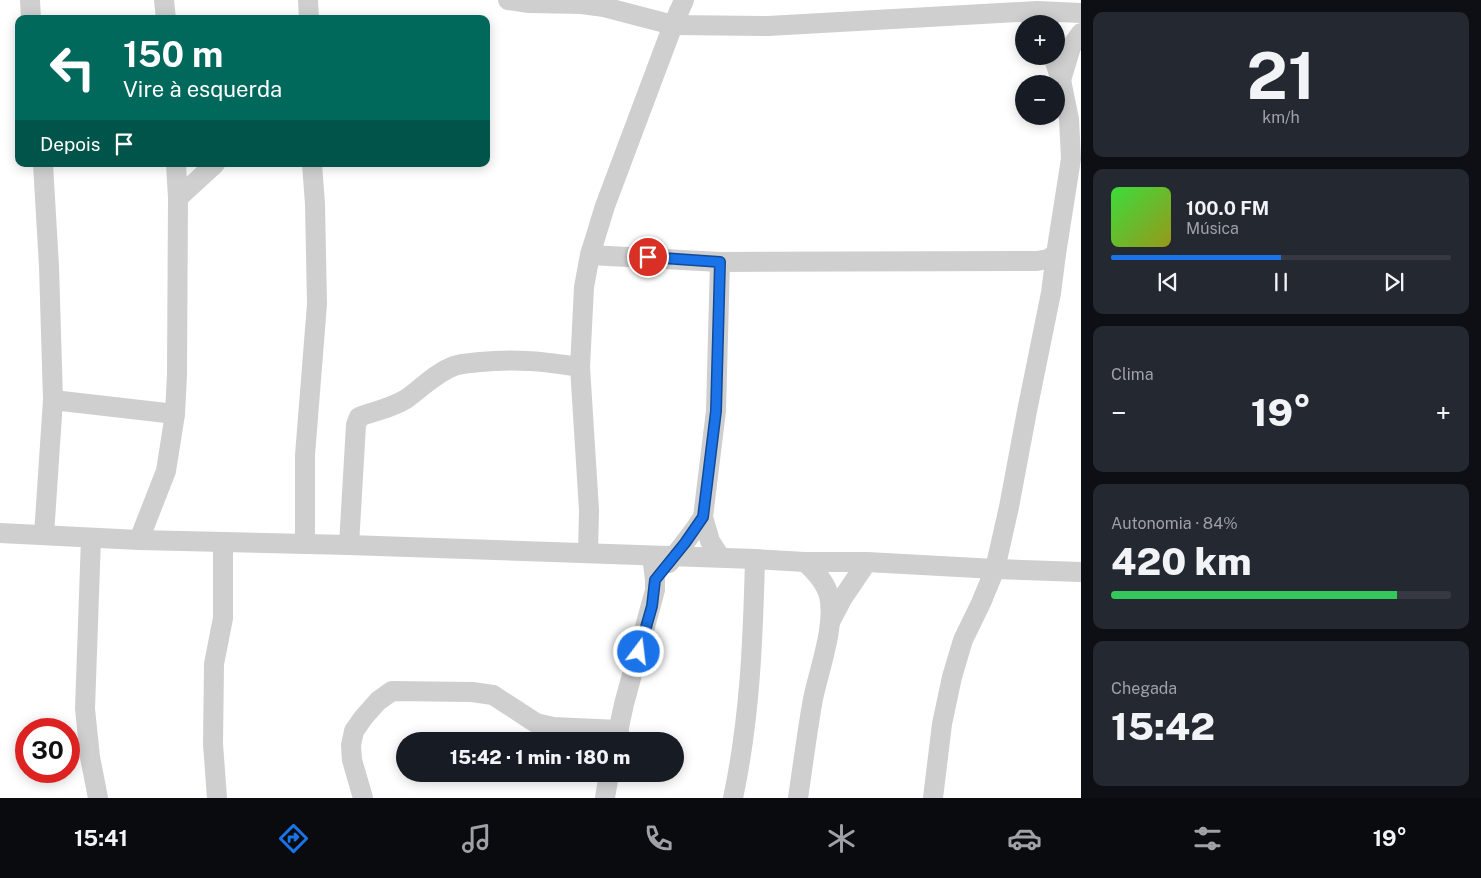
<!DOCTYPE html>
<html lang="pt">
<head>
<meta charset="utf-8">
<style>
	:root { --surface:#171b24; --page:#242831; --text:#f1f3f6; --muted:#9ea1a6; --line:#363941; --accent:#1a73e8 }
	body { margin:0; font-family:"Public Sans",sans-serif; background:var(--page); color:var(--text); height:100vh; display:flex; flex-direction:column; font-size:19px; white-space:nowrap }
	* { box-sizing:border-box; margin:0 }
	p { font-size:16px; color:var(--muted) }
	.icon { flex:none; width:28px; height:28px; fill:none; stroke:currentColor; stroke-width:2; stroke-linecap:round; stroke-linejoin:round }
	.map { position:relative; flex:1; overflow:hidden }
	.sheet { display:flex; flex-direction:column; gap:12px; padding:12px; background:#0d0f14; width:400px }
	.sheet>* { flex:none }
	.top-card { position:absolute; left:15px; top:15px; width:475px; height:152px; border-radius:10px; box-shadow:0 2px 12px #0003; background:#00695c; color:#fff; overflow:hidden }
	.tools { position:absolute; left:1015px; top:15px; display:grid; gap:10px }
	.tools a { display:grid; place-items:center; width:50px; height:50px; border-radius:50%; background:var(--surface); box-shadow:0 2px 12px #0003; font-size:25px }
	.speed { position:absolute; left:15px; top:718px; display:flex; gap:10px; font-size:25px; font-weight:700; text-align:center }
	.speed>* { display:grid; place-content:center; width:65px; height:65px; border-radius:50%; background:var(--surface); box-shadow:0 2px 12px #0003; line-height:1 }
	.speed .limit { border:8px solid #d22; background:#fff; color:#111 }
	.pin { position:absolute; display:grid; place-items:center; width:42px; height:42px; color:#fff; margin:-21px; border:2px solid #fff; border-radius:50%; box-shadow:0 1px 5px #0007 }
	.me { position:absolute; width:55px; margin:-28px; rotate:15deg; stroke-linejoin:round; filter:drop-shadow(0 0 4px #0008) }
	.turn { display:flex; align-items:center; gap:18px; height:105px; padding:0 25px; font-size:22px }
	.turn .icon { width:65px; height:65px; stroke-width:2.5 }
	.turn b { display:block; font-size:35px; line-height:42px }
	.then { display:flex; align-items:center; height:48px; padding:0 25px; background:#0003; gap:10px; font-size:19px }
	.big { font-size:38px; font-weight:800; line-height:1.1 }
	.sheet .tile { flex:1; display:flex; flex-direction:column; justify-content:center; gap:8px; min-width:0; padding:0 18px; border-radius:10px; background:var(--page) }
	.sheet .dial { align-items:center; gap:0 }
	.dial b { font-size:65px; line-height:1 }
	.song { display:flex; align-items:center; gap:15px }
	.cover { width:60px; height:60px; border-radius:8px; background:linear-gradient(135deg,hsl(120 70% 55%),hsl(60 70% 35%)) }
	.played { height:5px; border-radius:2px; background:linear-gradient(90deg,var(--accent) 50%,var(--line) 50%) }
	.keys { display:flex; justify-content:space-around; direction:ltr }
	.heat { display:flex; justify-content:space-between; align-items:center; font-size:28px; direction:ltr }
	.charge { height:8px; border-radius:4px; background:linear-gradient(90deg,#34c759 84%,var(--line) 0) }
	.trip { position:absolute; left:396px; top:732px; width:288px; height:50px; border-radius:25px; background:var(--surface); box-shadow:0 2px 12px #0003; font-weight:800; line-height:50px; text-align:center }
	.menu { display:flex; height:80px; justify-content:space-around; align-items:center; background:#090b0e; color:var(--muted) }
	.menu .icon { width:35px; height:35px }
	.menu .selected { color:var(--accent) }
	.menu b { font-size:22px; color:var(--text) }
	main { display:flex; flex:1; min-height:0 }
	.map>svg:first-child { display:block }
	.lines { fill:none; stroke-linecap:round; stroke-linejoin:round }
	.minor { stroke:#cfcfcf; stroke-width:20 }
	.route-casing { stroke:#114b97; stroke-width:12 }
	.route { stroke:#1a73e8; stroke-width:9 }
</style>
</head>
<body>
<main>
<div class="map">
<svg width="1081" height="798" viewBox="0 0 1081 798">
	<rect width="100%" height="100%" fill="#fff"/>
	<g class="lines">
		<!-- minor -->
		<g class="minor">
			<polyline points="30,0 31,19"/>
			<polyline points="164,0 166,19"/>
			<polyline points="308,0 309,19"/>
			<polyline points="508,0 529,3 582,4 604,7 673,25 605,206 590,255 584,287 580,367 589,510 588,553"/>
			<polyline points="684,0 673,25 768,26 1037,11 1081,13"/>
			<polyline points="1061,80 1071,47 1081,33"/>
			<polyline points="43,164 49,266 53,400 44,535"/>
			<polyline points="178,198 215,164"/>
			<polyline points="590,255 720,262 1037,261 1048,259 1056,254"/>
			<polyline points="720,262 716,411 703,517 710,541 720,557"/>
			<polyline points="53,400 175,414"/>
			<polyline points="0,533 139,540 349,545 755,559 805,562 867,562 995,569 1081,572"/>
			<polyline points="91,538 85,709 90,757 98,798"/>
			<polyline points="139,540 166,471 175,414 177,374 178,198 176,164"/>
			<polyline points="305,544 305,455 317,304 315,204 312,164"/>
			<path d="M 349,545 L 356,425 L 359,417 C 375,411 392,408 406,399 C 422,388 435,373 454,366 C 462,363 472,363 480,362 C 516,358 546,362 580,367"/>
			<polyline points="669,563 695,529 703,517"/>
			<polyline points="831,620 842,599 867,562"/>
			<polyline points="616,741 624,704 655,590 655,580 652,556"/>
			<polyline points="217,798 213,744 214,664 223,618 223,542"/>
			<polyline points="363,798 352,760 351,745 354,731 363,718 378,701 392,691 472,692 493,695 536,723 553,727 619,730"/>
			<polyline points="605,798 609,774"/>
			<path d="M 733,798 C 750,719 753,639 755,559"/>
			<path d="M 798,798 C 803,765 807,732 813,699 C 819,670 836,624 829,596 C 826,583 815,571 805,562"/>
			<polyline points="933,798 942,724 952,677 963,640 981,603 995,569 1009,507 1027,411 1051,293 1056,254 1071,159 1069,119 1061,80 1053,56"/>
		</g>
	</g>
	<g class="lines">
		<defs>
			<polyline id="route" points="639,652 652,606 655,580 685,543 703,517 716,411 720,262 648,257"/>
		</defs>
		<!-- route casing -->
		<use href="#route" class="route-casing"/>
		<!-- route -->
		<use href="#route" class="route"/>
	</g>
</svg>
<div class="tools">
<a>+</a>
<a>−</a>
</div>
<div class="speed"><div class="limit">30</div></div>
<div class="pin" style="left:648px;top:257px;background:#d93025"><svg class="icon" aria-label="arrive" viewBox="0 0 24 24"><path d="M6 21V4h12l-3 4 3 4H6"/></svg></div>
<svg class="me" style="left:639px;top:652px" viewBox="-20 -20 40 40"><circle r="17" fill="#1a73e8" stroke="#fff" stroke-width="3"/><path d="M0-11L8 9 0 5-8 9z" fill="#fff"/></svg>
<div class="trip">15:42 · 1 min · 180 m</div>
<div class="top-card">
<div class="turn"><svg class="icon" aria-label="left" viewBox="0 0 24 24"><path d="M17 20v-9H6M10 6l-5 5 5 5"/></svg><div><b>150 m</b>Vire à esquerda</div></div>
<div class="then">Depois<svg class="icon" aria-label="arrive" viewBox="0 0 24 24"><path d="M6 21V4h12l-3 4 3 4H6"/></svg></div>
</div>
</div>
<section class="sheet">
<div class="tile dial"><b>21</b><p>km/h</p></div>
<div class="tile">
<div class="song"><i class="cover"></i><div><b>100.0 FM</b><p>Música</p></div></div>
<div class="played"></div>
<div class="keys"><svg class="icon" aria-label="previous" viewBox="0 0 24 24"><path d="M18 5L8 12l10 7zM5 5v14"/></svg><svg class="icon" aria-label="pause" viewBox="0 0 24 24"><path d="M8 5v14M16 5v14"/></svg><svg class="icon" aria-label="next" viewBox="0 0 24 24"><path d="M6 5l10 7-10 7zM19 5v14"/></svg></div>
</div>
<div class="tile"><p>Clima</p>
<div class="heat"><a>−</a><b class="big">19°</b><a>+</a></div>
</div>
<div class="tile"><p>Autonomia · 84%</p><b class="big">420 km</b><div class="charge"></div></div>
<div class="tile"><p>Chegada</p><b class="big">15:42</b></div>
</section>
</main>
<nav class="menu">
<b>15:41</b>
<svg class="icon selected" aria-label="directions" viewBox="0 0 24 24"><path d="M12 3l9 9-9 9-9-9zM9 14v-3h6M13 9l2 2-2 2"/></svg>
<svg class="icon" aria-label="music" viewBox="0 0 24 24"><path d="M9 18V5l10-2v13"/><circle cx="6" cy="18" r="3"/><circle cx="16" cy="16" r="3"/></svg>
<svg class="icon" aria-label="phone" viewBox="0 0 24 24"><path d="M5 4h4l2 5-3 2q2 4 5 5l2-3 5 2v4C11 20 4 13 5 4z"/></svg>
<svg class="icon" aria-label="climate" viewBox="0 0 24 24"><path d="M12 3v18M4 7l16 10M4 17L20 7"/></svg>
<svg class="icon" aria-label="car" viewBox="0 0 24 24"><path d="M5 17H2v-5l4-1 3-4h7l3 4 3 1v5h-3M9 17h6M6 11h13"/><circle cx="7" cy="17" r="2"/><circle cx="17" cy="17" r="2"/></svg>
<svg class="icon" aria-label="filters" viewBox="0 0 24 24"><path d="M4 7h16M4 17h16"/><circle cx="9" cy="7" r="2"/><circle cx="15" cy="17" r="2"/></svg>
<b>19°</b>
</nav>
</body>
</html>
